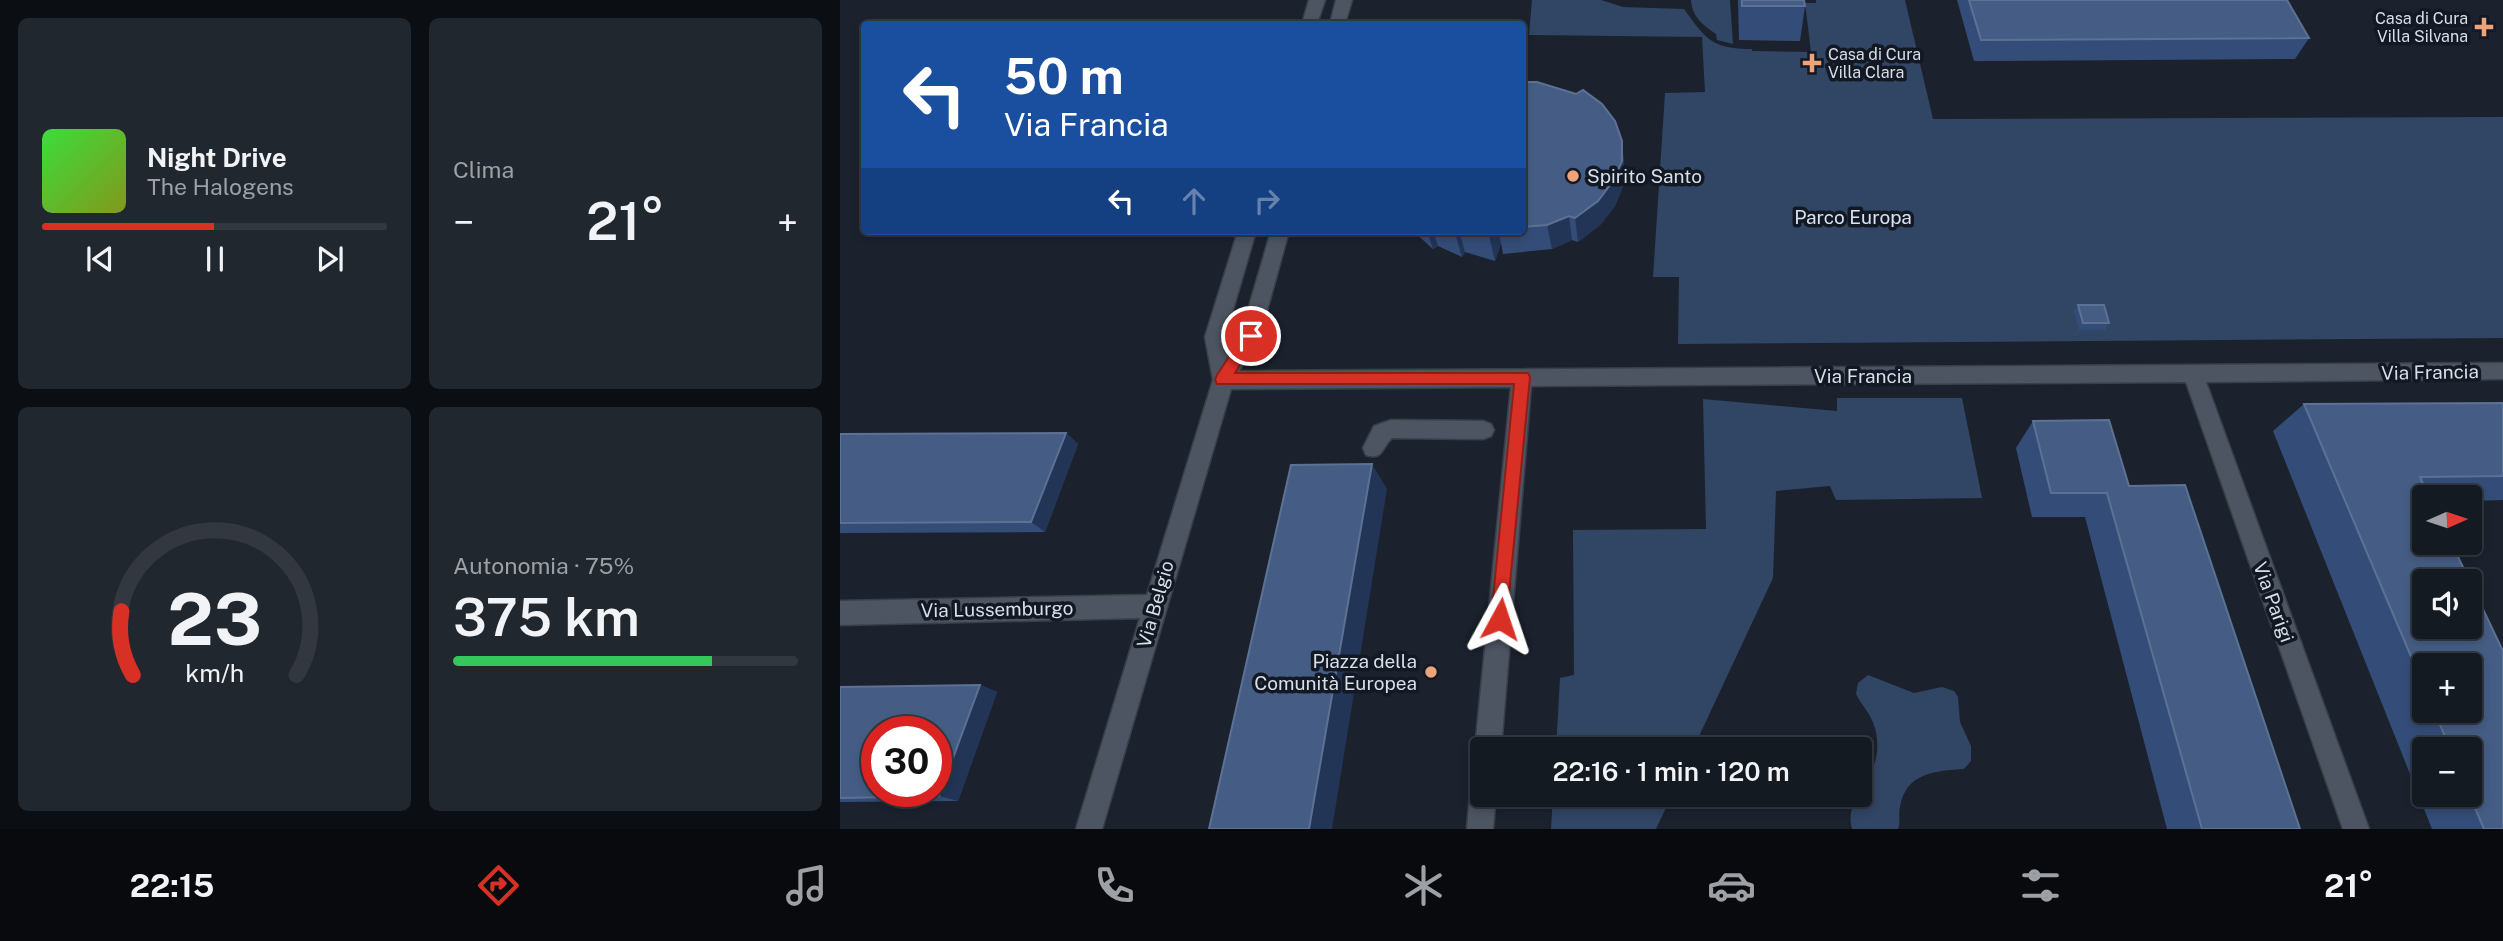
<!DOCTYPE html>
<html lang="it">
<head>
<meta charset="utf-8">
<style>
	:root { --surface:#141a22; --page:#21272f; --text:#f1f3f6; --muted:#9da1a5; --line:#333840; --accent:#d93025 }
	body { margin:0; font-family:"Public Sans",sans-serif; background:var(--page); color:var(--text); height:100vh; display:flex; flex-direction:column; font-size:26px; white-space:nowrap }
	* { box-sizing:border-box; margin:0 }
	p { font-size:23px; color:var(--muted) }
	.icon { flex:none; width:38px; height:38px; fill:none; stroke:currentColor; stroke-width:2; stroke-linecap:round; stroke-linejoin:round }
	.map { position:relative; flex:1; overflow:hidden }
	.details { display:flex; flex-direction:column; gap:18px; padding:18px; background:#0b0e13; width:840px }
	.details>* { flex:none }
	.top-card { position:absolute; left:21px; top:21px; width:665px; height:214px; border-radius:7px; box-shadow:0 4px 10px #0003,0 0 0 2px var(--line); background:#1a4fa0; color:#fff; overflow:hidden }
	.needle { width:46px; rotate:87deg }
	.controls { position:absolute; left:1572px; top:485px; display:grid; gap:14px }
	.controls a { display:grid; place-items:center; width:70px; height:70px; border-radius:7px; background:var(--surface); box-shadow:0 4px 10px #0003,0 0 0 2px var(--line); font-size:35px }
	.speed { position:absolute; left:21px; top:716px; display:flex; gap:14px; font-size:35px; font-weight:700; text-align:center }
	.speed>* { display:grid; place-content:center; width:91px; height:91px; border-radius:50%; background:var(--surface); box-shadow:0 4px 10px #0003,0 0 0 2px var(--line); line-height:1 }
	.speed .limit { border:10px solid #d22; background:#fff; color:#111 }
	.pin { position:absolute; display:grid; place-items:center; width:60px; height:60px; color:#fff; margin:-30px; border:4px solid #fff; border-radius:50%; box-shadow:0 2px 7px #0007 }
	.me { position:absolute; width:77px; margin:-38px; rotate:5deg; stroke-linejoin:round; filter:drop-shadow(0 0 5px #0008) }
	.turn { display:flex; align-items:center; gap:24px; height:147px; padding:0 28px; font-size:32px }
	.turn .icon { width:91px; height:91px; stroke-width:2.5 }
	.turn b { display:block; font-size:49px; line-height:60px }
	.lanes { display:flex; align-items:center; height:66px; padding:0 28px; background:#0003; justify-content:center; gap:35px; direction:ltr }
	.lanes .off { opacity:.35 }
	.big { font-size:52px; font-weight:600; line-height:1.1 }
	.details .tile { flex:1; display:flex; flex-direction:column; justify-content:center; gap:10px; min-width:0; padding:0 24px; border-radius:10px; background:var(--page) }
	.details .dial { align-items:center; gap:0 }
	.dial svg { height:182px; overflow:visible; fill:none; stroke:var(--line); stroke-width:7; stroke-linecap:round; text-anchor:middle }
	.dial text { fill:var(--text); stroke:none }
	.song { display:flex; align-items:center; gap:21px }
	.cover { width:84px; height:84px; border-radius:10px; background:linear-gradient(135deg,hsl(120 70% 55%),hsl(70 70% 35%)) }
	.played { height:7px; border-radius:4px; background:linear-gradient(90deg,var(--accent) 50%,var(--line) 50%) }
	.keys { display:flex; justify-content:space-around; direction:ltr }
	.heat { display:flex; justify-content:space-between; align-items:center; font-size:38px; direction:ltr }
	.charge { height:10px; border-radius:5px; background:linear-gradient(90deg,#34c759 75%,var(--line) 0) }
	.details .tiles { flex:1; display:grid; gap:18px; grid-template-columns:repeat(2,1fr) }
	.trip { position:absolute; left:630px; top:737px; width:402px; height:70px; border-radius:7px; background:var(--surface); box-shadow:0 4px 10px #0003,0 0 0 2px var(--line); font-weight:600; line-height:70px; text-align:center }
	.menu { display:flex; height:112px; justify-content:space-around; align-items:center; background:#080a0e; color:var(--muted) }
	.menu .icon { width:49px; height:49px }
	.menu .current { color:var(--accent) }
	.menu b { font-size:32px; color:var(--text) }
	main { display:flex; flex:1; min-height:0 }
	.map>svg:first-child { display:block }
	.green { fill:#314564 }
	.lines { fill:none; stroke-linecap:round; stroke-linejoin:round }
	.minor-casing { stroke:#393f48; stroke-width:3 }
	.minor { fill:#4d5562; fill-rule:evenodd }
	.wall { fill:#344d78; fill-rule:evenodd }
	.shaded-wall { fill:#223556 }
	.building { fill:#455d84; stroke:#5d7194; stroke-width:2; fill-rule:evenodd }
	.route { fill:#d93025; stroke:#8d1f18; stroke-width:2 }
	.poi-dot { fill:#efa378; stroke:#121924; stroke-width:2.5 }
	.labels { text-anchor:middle; stroke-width:7; stroke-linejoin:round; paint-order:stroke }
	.far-poi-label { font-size:16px; fill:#dadfe7; stroke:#121924; text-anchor:end }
	.poi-label { font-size:19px; fill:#dadfe7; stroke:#121924; text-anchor:start }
	.park-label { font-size:19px; fill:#d8e2f1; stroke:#121924 }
	.street-label { font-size:19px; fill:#dadfe7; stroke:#121924 }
</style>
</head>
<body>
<main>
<section class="details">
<div class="tiles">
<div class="tile">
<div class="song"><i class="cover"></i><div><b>Night Drive</b><p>The Halogens</p></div></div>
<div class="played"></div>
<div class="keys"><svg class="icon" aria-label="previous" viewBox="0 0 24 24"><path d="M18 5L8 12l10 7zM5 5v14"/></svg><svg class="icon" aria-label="pause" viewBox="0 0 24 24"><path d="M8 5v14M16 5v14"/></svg><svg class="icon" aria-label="next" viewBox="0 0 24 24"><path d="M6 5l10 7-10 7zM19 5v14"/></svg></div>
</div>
<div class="tile"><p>Clima</p>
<div class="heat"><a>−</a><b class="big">21°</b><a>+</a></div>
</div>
<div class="tile dial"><svg viewBox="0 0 100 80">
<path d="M14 69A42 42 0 1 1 86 69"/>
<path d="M14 69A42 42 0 0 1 9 41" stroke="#d93025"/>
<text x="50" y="56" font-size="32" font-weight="700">23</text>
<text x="50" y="72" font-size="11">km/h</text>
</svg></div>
<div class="tile"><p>Autonomia · 75%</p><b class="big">375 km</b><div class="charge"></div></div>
</div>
</section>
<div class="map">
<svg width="1663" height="829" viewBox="0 0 1663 829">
	<rect width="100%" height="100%" fill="#1b222e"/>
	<!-- green -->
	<g class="green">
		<path d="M 692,0 L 761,0 L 783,7 L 844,9 C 866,40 873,49 912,49 L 912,51 L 971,52 L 965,3 L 976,3 L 976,0 L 1065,0 L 1093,119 L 1663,117 L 1663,338 L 838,344 L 839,277 L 813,277 L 825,93 L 865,92 L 862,37 L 689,35 Z"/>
		<path d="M 851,0 L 890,0 L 893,44 L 877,40 L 876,34 C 863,25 852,17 851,0 Z"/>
		<polygon points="997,398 1122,398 1142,498 996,500 990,486 936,491 933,578 853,749 716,749 720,678 734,675 733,530 866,529 863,399 997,411"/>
		<path d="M 1028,675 L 1074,693 L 1102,687 L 1114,691 L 1118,697 L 1120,722 L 1131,746 L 1131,761 L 1124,769 C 1096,771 1066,772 1060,807 C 1058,815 1061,822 1058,829 L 1012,829 C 1002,792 1048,779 1035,728 C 1031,714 1022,706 1016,694 L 1018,683 Z"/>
		<polygon points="713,795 713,794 832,795 816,829 711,829"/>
	</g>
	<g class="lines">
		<defs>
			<g id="minor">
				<polygon points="469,0 485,0 477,24 462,24"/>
				<polygon points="496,0 512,0 505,24 490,24"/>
				<polygon points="398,231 416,231 385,337 388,354 401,334 431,231 449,231 420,336 399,371 1663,363 1663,379 1366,382 1529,829 1503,829 1346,382 691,386 661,749 642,749 642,759 635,749 671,387 391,389 262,829 236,829 300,618 0,625 0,601 307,595 373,380 365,337"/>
				<path d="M 551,420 L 643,421 L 651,424 L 654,430 L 651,436 L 643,439 L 552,438 C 542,446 544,461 526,455 L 523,448 L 534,426 Z"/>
				<polygon points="642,781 642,794 656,794 653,829 627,829 630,794 634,785"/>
			</g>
		</defs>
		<!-- minor casing -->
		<use href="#minor" class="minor-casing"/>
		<!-- minor -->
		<use href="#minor" class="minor"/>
	</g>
	<!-- wall -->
	<g class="wall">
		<polygon points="898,0 964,0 965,6 960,41 899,40"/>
		<polygon points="1117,0 1447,0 1469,38 1455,59 1134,61"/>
		<polygon points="682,82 782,141 784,166 783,186 775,206 760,225 738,242 732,240 712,249 663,254 661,243 655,261 625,252 622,257 598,246 593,249 574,232 571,233 569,231 682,231"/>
		<polygon points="1238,305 1269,323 1265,330 1239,330 1234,311"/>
		<path d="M 1663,403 L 1663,500 L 1629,501 L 1629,497 L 1584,497 L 1663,829 L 1592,829 L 1433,431 L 1464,404 ZM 1584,665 L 1629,710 L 1584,710 ZM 1584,749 L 1629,749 L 1629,794 L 1584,794 Z"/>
		<polygon points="1193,421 1289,486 1460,829 1327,829 1245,517 1192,517 1176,448"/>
		<polygon points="226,433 238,444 205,532 0,533 0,434"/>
		<polygon points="140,685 157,692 118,801 0,802 0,687"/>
	</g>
	<!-- shaded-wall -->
	<g class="shaded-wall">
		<polygon points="782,141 784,166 783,186 775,206 760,225 738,242 735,218"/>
		<polygon points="729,216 732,240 712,249 707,225"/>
		<polygon points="587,231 593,231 598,246 593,249"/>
		<polygon points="616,231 619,231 625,252 622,257 615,233"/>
		<polygon points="651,231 658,231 661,243 655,261 649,236"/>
		<polygon points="226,433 238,444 205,532 191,522"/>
		<polygon points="532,464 547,489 492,829 469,829"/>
		<polygon points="140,685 157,692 118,801 99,796"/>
	</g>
	<!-- building -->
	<g class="building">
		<polygon points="902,0 964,0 965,6 902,6"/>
		<polygon points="1129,0 1447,0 1469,38 1141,40"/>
		<polygon points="682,82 697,82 736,94 743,90 762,104 775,121 782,141 782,161 773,181 758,201 735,218 729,216 707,225 682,227"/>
		<polygon points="629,231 651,231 649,236"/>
		<polygon points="1238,305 1264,305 1269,323 1243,323"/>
		<path d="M 1663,403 L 1663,476 L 1580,477 L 1589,497 L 1584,497 L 1584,542 L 1611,542 L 1663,651 L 1663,829 L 1644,829 L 1629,794 L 1629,749 L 1610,749 L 1594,710 L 1629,710 L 1629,665 L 1584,665 L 1584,687 L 1464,404 ZM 1584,581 L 1629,581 L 1629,626 L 1584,626 Z"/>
		<polygon points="1269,420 1289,486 1345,485 1460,829 1362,829 1267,493 1211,493 1193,421"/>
		<polygon points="226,433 191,522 0,523 0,434"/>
		<polygon points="532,464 469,829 369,829 451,465"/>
		<path d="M 140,685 L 99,796 L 0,798 L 0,687 ZM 37,732 L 96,732 L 96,791 L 37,791 Z"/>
	</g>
	<!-- route -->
	<polygon class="route" points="411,330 418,336 395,373 688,373 690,377 666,625 660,628 653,625 651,619 674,384 377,384 375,380 377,375 405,332"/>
	<!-- markers -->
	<g class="poi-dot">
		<path d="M1640.5 16.5h7v7h7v7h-7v7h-7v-7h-7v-7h7z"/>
		<path d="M968.5 52.5h7v7h7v7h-7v7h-7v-7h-7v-7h7z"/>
		<circle cx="733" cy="176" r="7"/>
		<circle cx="591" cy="672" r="7"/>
	</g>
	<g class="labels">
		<!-- far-poi labels -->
		<g class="far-poi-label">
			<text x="1628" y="24">Casa di Cura<tspan x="1628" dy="18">Villa Silvana</tspan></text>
			<text x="988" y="60" text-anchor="start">Casa di Cura<tspan x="988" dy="18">Villa Clara</tspan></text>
		</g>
		<!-- poi labels -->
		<g class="poi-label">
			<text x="747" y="183">Spirito Santo</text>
			<text x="577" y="668" text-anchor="end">Piazza della<tspan x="577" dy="22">Comunità Europea</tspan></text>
		</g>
		<!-- park labels -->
		<g class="park-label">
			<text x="1013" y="224">Parco Europa</text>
		</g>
		<!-- street labels -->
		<g class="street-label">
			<text transform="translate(1590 372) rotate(-1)" y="7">Via Francia</text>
			<text x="1023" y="383">Via Francia</text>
			<text transform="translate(1434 602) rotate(70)" y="7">Via Parigi</text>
			<text transform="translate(315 604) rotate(-74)" y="7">Via Belgio</text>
			<text transform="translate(157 609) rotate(-1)" y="7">Via Lussemburgo</text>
		</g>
	</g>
</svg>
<div class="controls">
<a><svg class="needle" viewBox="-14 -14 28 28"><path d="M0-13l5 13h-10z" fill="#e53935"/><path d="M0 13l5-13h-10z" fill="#9da1a5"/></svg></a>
<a><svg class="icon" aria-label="sound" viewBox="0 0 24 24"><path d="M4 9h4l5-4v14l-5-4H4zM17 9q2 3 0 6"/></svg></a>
<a>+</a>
<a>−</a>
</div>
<div class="speed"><div class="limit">30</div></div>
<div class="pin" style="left:411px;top:336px;background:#d93025"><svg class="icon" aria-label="arrive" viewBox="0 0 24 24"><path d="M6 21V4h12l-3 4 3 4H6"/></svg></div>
<svg class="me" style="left:660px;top:619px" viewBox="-20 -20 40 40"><path d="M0-17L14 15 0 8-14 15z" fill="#d93025" stroke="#fff" stroke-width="4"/></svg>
<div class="trip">22:16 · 1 min · 120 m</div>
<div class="top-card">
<div class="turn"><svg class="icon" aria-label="left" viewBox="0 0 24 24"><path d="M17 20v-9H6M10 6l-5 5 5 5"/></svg><div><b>50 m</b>Via Francia</div></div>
<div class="lanes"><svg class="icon" aria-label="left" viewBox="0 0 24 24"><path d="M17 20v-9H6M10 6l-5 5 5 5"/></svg><svg class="icon off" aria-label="ahead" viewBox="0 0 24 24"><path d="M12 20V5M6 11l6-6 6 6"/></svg><svg class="icon off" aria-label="right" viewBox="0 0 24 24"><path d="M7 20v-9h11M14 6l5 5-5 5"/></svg></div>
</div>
</div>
</main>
<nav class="menu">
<b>22:15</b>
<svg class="icon current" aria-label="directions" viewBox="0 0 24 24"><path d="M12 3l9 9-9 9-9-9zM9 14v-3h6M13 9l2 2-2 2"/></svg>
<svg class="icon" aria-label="music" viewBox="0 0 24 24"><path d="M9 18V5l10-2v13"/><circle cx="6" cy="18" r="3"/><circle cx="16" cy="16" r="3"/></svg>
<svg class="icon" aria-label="phone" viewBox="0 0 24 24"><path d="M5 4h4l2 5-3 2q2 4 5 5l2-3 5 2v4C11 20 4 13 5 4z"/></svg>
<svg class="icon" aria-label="climate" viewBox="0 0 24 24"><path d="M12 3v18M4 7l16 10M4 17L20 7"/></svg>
<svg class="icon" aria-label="car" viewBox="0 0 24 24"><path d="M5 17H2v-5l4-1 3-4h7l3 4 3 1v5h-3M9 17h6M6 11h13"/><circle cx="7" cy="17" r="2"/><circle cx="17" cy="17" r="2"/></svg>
<svg class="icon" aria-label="filters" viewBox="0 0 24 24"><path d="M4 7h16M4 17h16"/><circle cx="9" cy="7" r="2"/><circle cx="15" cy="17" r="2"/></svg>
<b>21°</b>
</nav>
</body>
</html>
